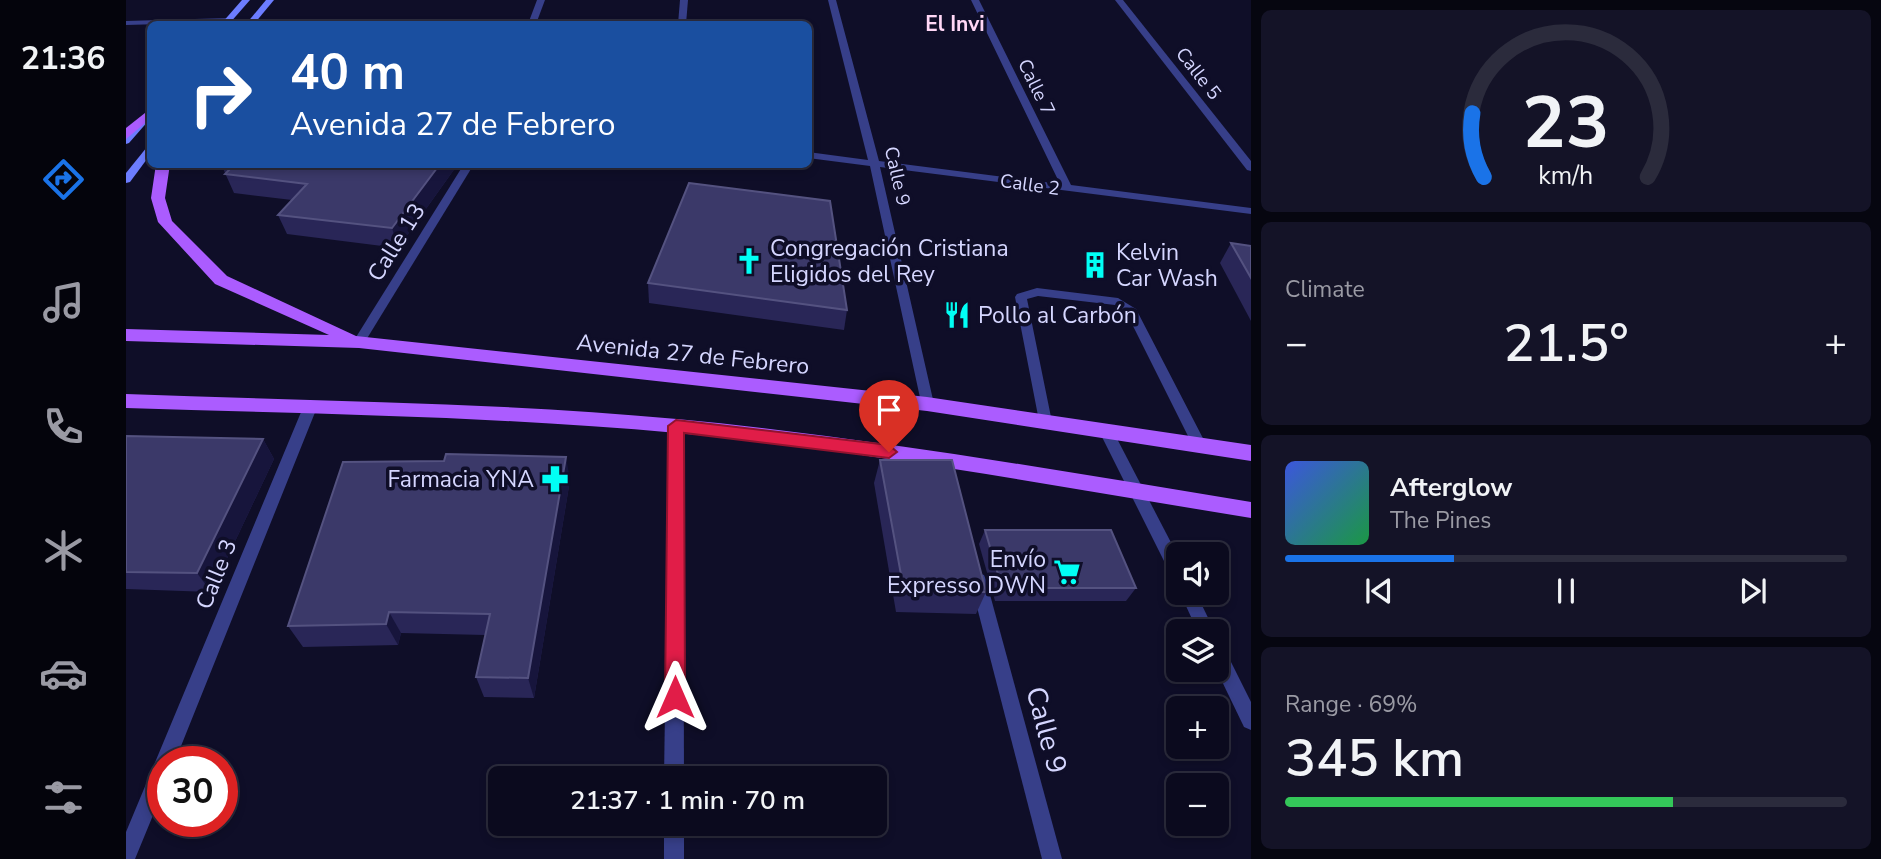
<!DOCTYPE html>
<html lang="en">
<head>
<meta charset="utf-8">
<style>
	:root { --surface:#0b0a1e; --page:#141327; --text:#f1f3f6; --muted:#9a9aa4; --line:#2b2b3c; --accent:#1a73e8 }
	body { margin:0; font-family:"Nunito Sans",sans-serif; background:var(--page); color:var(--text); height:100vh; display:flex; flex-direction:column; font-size:26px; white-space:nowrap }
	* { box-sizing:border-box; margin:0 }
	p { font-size:23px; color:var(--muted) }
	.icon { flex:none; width:38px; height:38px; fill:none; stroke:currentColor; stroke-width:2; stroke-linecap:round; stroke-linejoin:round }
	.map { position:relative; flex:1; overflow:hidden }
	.side { display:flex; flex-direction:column; gap:10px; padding:10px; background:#060610; width:630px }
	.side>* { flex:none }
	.guide { position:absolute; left:21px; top:21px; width:665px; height:147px; border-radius:10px; box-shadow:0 4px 10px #0003,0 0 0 2px var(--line); background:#1a4fa0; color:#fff; overflow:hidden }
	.buttons { position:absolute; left:1040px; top:542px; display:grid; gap:14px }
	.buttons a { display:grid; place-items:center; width:63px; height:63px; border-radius:10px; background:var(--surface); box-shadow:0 4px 10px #0003,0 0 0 2px var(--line); font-size:35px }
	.speed { position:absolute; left:21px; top:746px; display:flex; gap:14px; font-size:35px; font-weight:700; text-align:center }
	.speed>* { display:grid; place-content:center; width:91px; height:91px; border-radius:50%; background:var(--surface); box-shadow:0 4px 10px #0003,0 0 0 2px var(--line); line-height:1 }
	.speed .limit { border:10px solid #d22; background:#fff; color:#111 }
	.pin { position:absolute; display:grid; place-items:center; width:60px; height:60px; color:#fff; margin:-72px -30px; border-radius:50% 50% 50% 0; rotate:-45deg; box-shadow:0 0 7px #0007 }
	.pin .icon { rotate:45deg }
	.me { position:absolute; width:77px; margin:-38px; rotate:0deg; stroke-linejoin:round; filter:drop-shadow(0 0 5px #0008) }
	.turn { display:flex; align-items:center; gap:24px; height:147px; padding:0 28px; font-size:32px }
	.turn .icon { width:91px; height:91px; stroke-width:2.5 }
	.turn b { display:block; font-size:49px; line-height:60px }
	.big { font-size:52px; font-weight:600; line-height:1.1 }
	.side .tile { flex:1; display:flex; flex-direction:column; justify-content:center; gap:10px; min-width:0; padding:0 24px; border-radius:10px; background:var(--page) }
	.side .dial { align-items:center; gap:0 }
	.dial svg { height:182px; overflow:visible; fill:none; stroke:var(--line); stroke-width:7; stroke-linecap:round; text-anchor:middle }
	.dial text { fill:var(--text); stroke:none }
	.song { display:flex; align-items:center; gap:21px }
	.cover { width:84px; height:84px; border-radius:10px; background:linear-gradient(135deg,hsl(230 70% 55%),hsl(140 70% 35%)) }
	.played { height:7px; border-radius:4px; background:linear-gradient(90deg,var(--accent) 30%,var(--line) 30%) }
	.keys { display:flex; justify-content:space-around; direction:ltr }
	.heat { display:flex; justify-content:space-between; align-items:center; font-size:38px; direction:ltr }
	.charge { height:10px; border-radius:5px; background:linear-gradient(90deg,#34c759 69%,var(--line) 0) }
	.trip { position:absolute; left:362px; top:766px; width:399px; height:70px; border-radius:10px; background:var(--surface); box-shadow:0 4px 10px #0003,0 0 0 2px var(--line); font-weight:600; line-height:70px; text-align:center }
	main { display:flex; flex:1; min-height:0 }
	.dock { display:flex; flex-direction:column; width:126px; justify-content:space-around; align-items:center; background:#04040c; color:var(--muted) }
	.dock .icon { width:49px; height:49px }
	.dock .active { color:var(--accent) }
	.dock b { font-size:32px; color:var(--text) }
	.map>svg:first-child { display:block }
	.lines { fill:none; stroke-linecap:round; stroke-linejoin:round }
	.service { fill:#373f89; fill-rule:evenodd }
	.minor { fill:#373f89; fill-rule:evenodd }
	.secondary { fill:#6c7dff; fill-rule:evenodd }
	.primary { fill:#ab5cff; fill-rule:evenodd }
	.wall { fill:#292657 }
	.shaded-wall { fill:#17153c }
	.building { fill:#3b3969; stroke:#545280; stroke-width:2 }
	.route { fill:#e11d48; stroke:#92132f; stroke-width:2 }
	.labels { text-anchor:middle; stroke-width:7; stroke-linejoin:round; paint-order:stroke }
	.far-street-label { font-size:19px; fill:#d5d6ff; stroke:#0f0e28 }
	.far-neighbourhood-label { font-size:21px; font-weight:bold; fill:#ffd7f6; stroke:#0f0e28 }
	.street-label { font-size:23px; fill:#d5d6ff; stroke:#0f0e28 }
	.poi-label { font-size:23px; fill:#d5d6ff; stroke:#0f0e28; text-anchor:start }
	.near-street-label { font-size:28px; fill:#d5d6ff; stroke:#0f0e28 }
</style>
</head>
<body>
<main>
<nav class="dock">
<b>21:36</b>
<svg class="icon active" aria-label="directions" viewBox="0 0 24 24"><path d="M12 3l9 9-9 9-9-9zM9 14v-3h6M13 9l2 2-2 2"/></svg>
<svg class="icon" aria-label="music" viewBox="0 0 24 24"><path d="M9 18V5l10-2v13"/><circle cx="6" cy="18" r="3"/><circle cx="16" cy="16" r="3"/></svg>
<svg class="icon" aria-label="phone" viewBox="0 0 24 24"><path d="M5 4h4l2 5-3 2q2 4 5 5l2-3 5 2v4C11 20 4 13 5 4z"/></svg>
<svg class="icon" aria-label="climate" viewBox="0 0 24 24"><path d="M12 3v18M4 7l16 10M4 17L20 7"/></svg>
<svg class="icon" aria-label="car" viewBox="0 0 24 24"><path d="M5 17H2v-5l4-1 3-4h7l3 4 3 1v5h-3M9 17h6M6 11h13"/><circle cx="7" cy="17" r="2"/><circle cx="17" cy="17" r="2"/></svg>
<svg class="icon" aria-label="filters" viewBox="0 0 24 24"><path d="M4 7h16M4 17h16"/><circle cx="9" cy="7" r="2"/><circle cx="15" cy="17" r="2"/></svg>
</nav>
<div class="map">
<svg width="1125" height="859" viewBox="0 0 1125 859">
	<rect width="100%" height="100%" fill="#0f0e28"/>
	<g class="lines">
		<!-- service -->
		<g class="service">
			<polygon points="103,18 107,20 106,22 0,25 0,21"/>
			<polygon points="338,164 348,164 237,345 229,345 227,342"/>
			<polygon points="911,288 992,298 1010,309 1081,446 1079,450 1069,450 1001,314 989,305 912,296 901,299 926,422 919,427 914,426 889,297 891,294"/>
		</g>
		<!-- minor -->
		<g class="minor">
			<polygon points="411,0 419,0 410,24 402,24"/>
			<polygon points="554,0 562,0 560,24 552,24"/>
			<polygon points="702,0 710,0 753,161 934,184 845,0 853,0 945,185 1125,208 1125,214 754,167 808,404 801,409 796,407 744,166 682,158 682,152 742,160"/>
			<polygon points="989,0 997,0 1125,161 1125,171 1121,170"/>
			<polygon points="185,400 192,405 49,761 37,761 37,791 9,859 0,859 0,832 178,405"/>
			<polygon points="550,421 557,426 558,779 538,779 543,426"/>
			<polygon points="980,426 987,431 1052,556 1052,579 1046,577 973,431"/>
			<polygon points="852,573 858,575 860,580 936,859 916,859 844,580 846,575"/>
			<polygon points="1054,593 1070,593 1089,632 1072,632"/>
			<polygon points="1090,642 1096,644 1125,702 1125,730 1118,727 1090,669"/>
			<rect x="538" y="824" width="20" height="35"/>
		</g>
		<!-- secondary -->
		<g class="secondary">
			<polygon points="116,0 124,0 103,24 95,24"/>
			<polygon points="140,0 148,0 128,24 120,24"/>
			<polygon points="24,111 24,119 3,143 0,144 0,135"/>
			<polygon points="24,146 24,155 4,182 0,183 0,173 21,147"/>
		</g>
		<!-- primary -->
		<g class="primary">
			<polygon points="24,109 24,119 0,139 0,128"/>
			<polygon points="30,164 44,164 39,198 46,221 101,276 230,336 801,397 1125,445 1125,461 801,411 233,348 0,341 0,329 203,335 89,284 32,222 25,198"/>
			<path d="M 0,394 C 184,401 368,402 551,419 C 744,437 934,471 1125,502 L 1125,518 C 934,487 744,451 551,433 C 368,416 184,414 0,408 Z"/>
		</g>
	</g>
	<!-- wall -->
	<g class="wall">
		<polygon points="95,164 332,164 272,248 161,234 152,215 166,200 108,193"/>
		<polygon points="1105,243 1125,246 1125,321 1094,263"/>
		<polygon points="522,283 721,310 718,330 523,303"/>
		<polygon points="0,436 137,439 148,459 85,592 0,589"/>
		<polygon points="754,460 860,592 850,614 770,612 748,483"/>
		<polygon points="444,480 408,698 358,697 350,677 359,635 275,633 272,645 177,647 162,626"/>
		<polygon points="859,530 1010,588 1000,601 869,601 853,544"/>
	</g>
	<!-- shaded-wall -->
	<g class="shaded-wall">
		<polygon points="314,164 332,164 272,248 266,228"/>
		<polygon points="137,439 148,459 85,592 71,573"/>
		<polygon points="440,457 444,480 408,698 402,678"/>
		<polygon points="263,612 275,633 272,645 260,624"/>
	</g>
	<!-- building -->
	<g class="building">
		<polygon points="109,164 314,164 266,228 152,215 181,184 99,174"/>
		<polygon points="563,183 704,201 721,310 522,283"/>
		<polygon points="1105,243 1125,246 1125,278"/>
		<polygon points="0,436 137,439 71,573 0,572"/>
		<polygon points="320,454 440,457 402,678 350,677 364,614 263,612 260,624 162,626 217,462 318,461"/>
		<polygon points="754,460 826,460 860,592 778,591"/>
		<polygon points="859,530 985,530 1010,588 876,588"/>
	</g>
	<!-- route -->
	<polygon class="route" points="550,420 763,445 771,452 763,458 558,433 559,697 556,704 549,707 542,704 539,697 542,426"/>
	<!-- icons -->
	<defs>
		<symbol id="church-bare" viewBox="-9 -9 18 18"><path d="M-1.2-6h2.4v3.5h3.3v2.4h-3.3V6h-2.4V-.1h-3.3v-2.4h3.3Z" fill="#01fff5" stroke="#0f0e28" stroke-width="2.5" paint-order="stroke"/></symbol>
		<symbol id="building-bare" viewBox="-9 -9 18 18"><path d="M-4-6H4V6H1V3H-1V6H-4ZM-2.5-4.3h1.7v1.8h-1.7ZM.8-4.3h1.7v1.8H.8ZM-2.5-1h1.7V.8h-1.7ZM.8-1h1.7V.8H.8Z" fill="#01fff5" stroke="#0f0e28" stroke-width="2.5" paint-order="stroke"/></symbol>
		<symbol id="restaurant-bare" viewBox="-9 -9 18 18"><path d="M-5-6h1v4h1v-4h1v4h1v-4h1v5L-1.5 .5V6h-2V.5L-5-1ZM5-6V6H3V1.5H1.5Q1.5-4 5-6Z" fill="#01fff5" stroke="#0f0e28" stroke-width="2.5" paint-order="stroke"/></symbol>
		<symbol id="pharmacy-bare" viewBox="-9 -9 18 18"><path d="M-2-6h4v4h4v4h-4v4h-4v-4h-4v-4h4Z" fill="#01fff5" stroke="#0f0e28" stroke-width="2.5" paint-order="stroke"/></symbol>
		<symbol id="supermarket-bare" viewBox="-9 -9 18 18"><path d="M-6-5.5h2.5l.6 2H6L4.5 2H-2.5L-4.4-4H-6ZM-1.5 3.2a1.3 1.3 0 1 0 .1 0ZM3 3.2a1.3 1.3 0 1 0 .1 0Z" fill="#01fff5" stroke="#0f0e28" stroke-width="2.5" paint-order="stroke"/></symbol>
	</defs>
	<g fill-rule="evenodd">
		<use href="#church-bare" x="604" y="242" width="38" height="38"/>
		<use href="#building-bare" x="950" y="246" width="38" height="38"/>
		<use href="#restaurant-bare" x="812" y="296" width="38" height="38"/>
		<use href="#pharmacy-bare" x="410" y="460" width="38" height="38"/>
		<use href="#supermarket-bare" x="922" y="553" width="38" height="38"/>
	</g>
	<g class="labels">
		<!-- far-street labels -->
		<g class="far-street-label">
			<text transform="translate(1073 73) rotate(52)" y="7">Calle 5</text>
			<text transform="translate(911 87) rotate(64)" y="7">Calle 7</text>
			<text transform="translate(772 176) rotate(77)" y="7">Calle 9</text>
			<text transform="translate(904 184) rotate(8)" y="7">Calle 2</text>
		</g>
		<!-- far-neighbourhood labels -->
		<g class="far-neighbourhood-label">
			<text x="829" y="31">El Invi</text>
		</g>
		<!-- street labels -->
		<g class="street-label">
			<text transform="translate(270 242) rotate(-58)" y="8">Calle 13</text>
			<text transform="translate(567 354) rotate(6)" y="8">Avenida 27 de Febrero</text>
			<text transform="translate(90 574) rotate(-68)" y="8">Calle 3</text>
		</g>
		<!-- poi labels -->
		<g class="poi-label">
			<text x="644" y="256">Congregación Cristiana<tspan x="644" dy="26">Eligidos del Rey</tspan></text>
			<text x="990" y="260">Kelvin<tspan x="990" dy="26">Car Wash</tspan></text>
			<text x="852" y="323">Pollo al Carbón</text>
			<text x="408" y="487" text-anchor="end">Farmacia YNA</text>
			<text x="920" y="567" text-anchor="end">Envío<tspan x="920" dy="26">Expresso DWN</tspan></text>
		</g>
		<!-- near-street labels -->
		<g class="near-street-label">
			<text transform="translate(921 730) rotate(75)" y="10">Calle 9</text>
		</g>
	</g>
</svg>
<div class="buttons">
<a><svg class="icon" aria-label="sound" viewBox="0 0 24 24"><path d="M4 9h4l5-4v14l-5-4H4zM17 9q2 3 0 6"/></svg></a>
<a><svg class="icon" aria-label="layers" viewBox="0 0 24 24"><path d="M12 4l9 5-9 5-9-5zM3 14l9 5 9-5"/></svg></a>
<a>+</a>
<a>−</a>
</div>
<div class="speed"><div class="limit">30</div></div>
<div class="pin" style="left:763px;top:452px;background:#d93025"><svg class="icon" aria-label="arrive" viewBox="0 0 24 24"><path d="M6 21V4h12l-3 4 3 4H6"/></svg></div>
<svg class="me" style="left:549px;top:697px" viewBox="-20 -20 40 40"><path d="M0-17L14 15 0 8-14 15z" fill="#e11d48" stroke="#fff" stroke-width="4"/></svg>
<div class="trip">21:37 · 1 min · 70 m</div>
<div class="guide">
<div class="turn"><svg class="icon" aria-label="right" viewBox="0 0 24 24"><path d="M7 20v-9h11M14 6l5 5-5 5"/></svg><div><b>40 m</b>Avenida 27 de Febrero</div></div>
</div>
</div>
<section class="side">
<div class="tile dial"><svg viewBox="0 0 100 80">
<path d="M14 69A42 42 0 1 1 86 69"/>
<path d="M14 69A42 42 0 0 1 9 41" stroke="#1a73e8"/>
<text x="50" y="56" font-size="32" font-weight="700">23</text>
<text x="50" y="72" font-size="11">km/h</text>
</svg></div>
<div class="tile"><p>Climate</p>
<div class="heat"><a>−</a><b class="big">21.5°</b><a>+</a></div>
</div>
<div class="tile">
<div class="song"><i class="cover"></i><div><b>Afterglow</b><p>The Pines</p></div></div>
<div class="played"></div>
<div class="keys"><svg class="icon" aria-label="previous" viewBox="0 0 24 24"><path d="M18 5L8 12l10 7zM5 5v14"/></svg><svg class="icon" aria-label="pause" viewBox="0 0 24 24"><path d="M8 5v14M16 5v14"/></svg><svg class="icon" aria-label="next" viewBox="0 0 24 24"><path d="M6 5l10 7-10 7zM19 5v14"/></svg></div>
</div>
<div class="tile"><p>Range · 69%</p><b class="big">345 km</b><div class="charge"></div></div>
</section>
</main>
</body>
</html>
